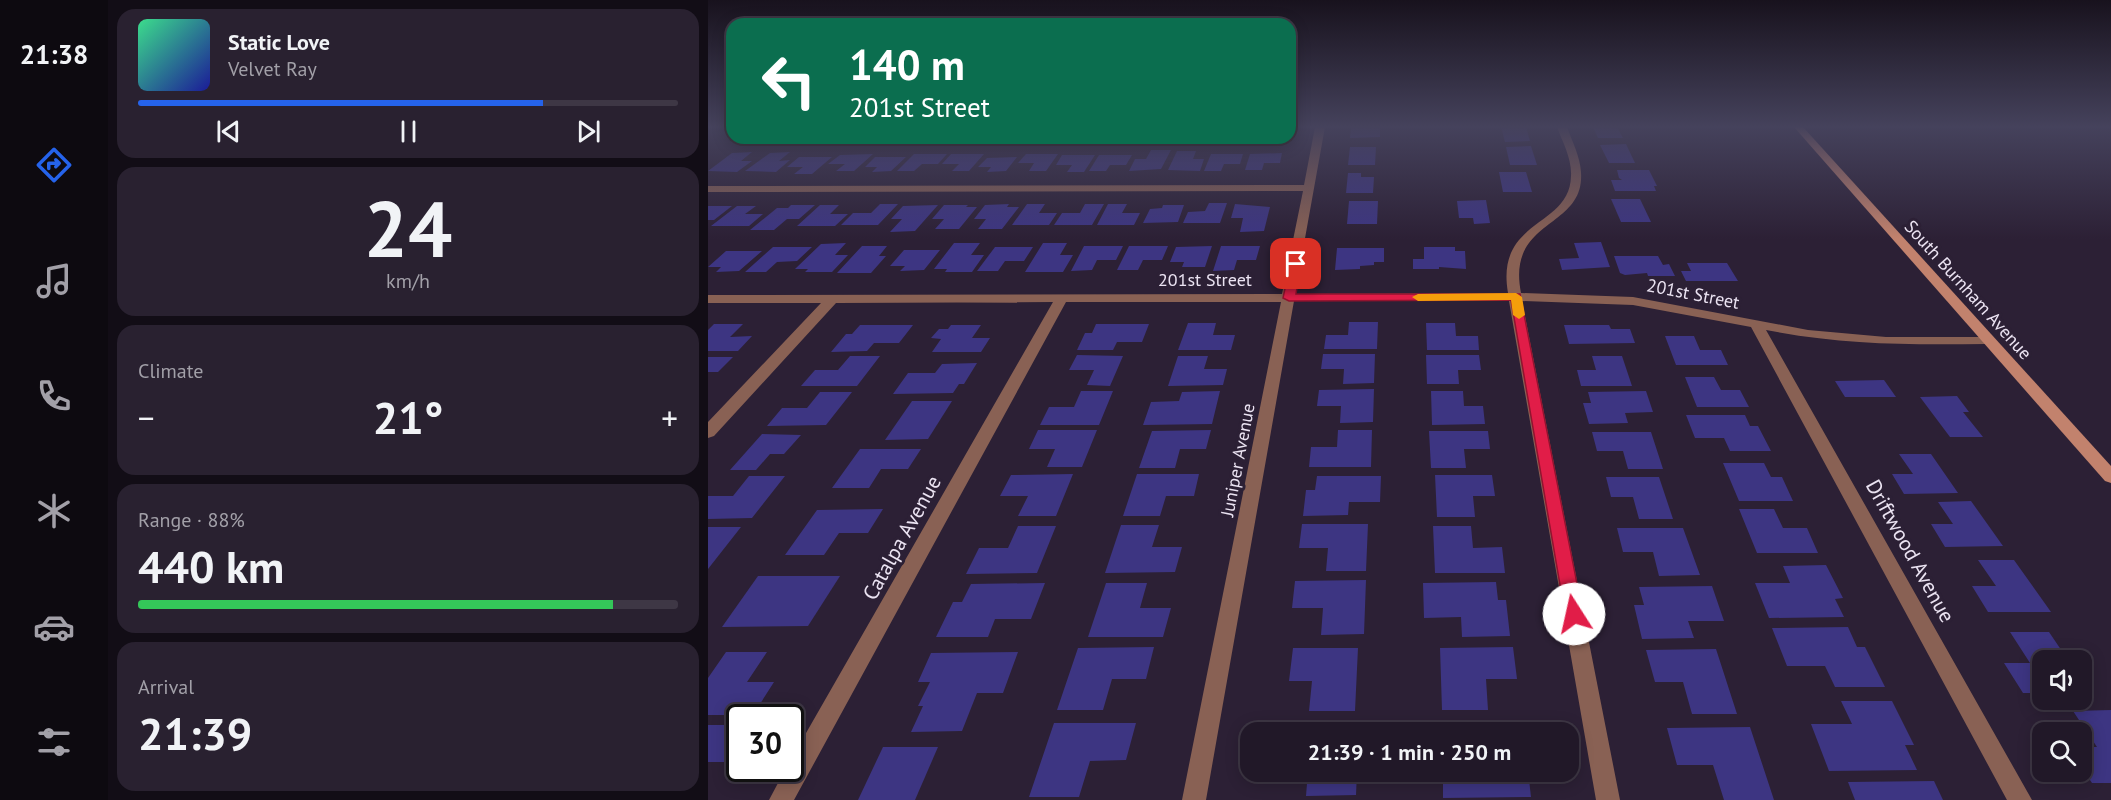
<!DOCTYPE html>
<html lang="en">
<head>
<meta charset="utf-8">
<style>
	:root { --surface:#211828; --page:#292130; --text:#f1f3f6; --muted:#a2a0a8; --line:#3e3745; --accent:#2563eb }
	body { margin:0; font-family:"PT Sans",sans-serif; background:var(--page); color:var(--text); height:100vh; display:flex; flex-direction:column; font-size:22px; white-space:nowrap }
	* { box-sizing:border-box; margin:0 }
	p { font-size:20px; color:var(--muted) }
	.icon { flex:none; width:33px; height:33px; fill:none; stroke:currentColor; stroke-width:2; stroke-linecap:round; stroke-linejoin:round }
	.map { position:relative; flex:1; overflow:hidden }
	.panel { display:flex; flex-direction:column; gap:9px; padding:9px; background:#120d16; width:600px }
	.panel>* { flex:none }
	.guide { position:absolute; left:18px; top:18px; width:570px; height:126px; border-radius:18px; box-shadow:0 3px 15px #0003,0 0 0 2px var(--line); background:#0b6e4f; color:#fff; overflow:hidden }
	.fabs { position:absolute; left:1324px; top:650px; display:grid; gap:12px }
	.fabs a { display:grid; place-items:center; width:60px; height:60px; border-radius:12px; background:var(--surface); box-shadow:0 3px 15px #0003,0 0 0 2px var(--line); font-size:30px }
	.speed { position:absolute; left:18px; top:704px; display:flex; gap:12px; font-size:30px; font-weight:700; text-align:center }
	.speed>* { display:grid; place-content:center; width:78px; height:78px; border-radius:50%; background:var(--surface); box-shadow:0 3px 15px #0003,0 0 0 2px var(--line); line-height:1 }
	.speed .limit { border:3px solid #111; border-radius:9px; background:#fff; color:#111 }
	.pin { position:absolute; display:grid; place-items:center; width:51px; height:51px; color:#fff; margin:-26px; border-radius:12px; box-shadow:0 3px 9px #0006 }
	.me { position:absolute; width:66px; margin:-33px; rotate:350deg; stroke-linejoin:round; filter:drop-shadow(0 0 4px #0008) }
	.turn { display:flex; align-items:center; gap:21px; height:126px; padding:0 24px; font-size:27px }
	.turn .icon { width:78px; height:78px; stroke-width:2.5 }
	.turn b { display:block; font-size:42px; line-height:51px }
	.big { font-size:45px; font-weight:700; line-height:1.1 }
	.panel .card { flex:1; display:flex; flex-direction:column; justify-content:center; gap:9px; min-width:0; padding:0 21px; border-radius:18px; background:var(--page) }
	.panel .dial { align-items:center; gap:0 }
	.dial b { font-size:78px; line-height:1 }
	.song { display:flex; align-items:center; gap:18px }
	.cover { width:72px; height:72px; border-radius:9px; background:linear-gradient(135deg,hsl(150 70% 55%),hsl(240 70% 35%)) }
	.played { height:6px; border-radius:3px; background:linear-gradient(90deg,var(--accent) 75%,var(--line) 75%) }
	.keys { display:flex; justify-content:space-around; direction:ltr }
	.heat { display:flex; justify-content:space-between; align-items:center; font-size:33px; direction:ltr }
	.charge { height:9px; border-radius:4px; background:linear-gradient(90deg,#34c759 88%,var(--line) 0) }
	.trip { position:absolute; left:532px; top:722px; width:339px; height:60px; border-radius:18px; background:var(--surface); box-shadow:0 3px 15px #0003,0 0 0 2px var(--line); font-weight:700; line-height:60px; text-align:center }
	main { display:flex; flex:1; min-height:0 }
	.dock { display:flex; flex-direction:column; width:108px; justify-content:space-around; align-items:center; background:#0d0a10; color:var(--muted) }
	.dock .icon { width:42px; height:42px }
	.dock .current { color:var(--accent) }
	.dock b { font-size:27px; color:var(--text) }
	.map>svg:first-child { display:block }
	.building { fill:#3d3582 }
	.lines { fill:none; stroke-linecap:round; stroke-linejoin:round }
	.street { fill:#896154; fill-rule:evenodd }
	.secondary { fill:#c2826d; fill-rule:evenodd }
	.route { fill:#e11d48; stroke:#92132f; stroke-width:1.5 }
	.slow { fill:#f59e0b }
	.labels { text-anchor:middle; stroke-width:6; stroke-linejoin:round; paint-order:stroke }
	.street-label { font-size:18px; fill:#ebe3f2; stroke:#2c2035 }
	.near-street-label { font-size:21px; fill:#ebe3f2; stroke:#2c2035 }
</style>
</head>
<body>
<main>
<nav class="dock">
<b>21:38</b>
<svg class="icon current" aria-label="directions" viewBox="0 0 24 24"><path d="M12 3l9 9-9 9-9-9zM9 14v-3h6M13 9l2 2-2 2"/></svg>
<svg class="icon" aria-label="music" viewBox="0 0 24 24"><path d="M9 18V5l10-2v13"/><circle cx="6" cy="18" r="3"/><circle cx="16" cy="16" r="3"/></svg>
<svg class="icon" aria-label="phone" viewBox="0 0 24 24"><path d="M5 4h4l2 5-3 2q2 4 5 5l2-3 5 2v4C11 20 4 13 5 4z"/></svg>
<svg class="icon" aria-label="climate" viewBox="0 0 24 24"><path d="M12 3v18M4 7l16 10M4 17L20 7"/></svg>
<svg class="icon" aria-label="car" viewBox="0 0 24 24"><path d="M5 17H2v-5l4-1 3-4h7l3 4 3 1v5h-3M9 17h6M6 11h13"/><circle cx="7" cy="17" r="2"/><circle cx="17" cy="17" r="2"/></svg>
<svg class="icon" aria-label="filters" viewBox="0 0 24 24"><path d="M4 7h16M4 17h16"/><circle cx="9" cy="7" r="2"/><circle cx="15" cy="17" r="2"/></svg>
</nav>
<section class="panel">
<div class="card">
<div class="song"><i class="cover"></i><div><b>Static Love</b><p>Velvet Ray</p></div></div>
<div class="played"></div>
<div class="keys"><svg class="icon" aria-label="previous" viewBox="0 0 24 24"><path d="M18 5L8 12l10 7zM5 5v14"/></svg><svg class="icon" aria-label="pause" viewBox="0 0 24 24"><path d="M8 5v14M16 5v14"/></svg><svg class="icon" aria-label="next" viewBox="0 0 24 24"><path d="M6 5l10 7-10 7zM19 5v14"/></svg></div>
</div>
<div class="card dial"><b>24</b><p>km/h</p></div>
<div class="card"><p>Climate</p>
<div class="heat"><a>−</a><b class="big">21°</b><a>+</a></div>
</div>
<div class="card"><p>Range · 88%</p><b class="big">440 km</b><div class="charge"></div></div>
<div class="card"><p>Arrival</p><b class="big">21:39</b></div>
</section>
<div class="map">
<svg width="1403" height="800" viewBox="0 0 1403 800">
	<rect width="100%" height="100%" fill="#2c2035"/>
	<!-- building -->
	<g class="building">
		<polygon points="643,127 672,127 672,137 642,138"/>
		<polygon points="793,127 818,127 822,141 797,142"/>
		<polygon points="885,127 909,127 915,138 890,138"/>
		<polygon points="560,138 581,138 579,143 559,144"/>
		<polygon points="918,144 927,163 901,163 892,145"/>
		<polygon points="823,146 829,165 802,165 798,147"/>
		<polygon points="642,147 668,147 667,165 640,165"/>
		<polygon points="443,150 463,150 453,169 421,171 427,159 438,159"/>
		<polygon points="469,151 488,151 485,159 496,159 492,171 460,170"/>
		<polygon points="44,152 33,161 44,161 29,172 0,171 24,153"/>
		<polygon points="82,152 71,161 82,160 68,172 37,171 62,153"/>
		<polygon points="574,153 572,163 556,163 554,170 537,170 542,154"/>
		<polygon points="165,154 146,171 128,171 137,164 120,164 132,155"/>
		<polygon points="206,154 239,154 230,164 214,164 206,171 189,171"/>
		<polygon points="243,154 276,154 261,171 244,171 251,164 234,164"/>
		<polygon points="318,154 350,154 338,171 321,171 326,163 310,163"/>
		<polygon points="503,154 535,154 532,164 516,164 513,171 496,171"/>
		<polygon points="354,155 387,155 376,172 359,172 364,165 348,165"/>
		<polygon points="391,155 424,155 418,165 402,165 398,171 381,171"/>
		<polygon points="91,157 124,157 104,174 86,174 95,167 79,167"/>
		<polygon points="167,157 198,157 183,171 164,172 169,167 157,167"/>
		<polygon points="309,157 298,171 279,172 283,167 270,167 279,158"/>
		<polygon points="909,170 941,170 949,186 946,186 948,191 907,191 903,180 914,180 911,178"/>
		<polygon points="791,172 818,172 824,192 795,192"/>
		<polygon points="640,173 653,173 653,177 666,177 665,193 638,193"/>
		<polygon points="903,199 932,199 943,222 913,222"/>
		<polygon points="778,200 782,223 766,224 765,218 751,218 749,201"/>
		<polygon points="641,201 670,201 669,224 639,224"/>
		<polygon points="501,203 519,203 512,223 475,223 480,212 497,211"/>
		<polygon points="172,204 190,204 170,225 133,225 145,213 163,213"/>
		<polygon points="301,204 299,207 311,207 294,229 270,229 278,219 266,219 277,205"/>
		<polygon points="319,204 337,204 331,213 349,213 341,225 304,225"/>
		<polygon points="377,204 396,204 384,225 346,225 354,213 372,213"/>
		<polygon points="400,204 419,204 414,213 432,213 426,225 389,225"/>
		<polygon points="527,204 562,207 556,231 532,232 535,218 523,218"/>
		<polygon points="83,205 107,205 91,219 79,219 66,230 42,230 69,208 80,208"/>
		<polygon points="112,205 131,205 122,214 140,214 127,226 89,226"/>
		<polygon points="230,205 207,231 182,232 194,219 183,219 195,206"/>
		<polygon points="236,205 260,205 258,207 269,207 251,229 227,229 236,219 224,219"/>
		<polygon points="455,205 476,205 470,222 435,223 442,209 454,208"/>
		<polygon points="0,206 24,206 6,220 0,220"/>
		<polygon points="29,206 48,206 37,214 55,214 41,226 3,226"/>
		<polygon points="893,242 902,267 854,270 851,259 871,258 866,243"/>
		<polygon points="138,243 127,255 140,255 124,272 97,272 100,269 87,269 113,244"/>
		<polygon points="246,243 272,243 263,255 276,255 264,272 237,272 239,269 226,269"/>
		<polygon points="335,243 359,243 352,255 365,255 355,272 317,272"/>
		<polygon points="154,246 179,246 171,256 178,256 163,273 129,273"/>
		<polygon points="376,246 415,246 408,260 389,260 384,270 363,271"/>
		<polygon points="421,246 460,246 454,260 435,260 430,270 409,270"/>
		<polygon points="504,246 497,267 474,267 476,262 462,262 468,247"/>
		<polygon points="513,246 552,246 548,260 529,260 526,270 505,271"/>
		<polygon points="65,247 104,247 89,261 69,262 58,272 37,272"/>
		<polygon points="287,247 325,247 316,261 297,261 290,271 269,271"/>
		<polygon points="716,247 747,247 747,251 757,251 758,269 731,267 731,269 705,269 705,259 716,259"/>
		<polygon points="629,248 676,248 676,262 666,262 666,265 652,266 652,269 627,270"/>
		<polygon points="196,250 232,250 216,270 192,271 197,266 182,266"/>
		<polygon points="18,251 54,251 31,271 8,272 13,267 0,267"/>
		<polygon points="906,256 950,256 955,265 961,264 967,276 940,276 939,273 917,275 912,273"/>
		<polygon points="979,263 1019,263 1030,281 978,281 973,271 983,271"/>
		<polygon points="641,322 670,322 669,349 616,349 618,335 640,335"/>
		<polygon points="480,323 508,323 505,335 527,335 523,350 470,350"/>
		<polygon points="718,323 747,323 748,336 770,336 771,350 719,350"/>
		<polygon points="6,324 35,324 22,337 44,336 30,351 0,351 0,330"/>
		<polygon points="388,324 441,324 434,342 409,342 405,350 369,350 377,333 384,333"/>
		<polygon points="152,325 205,325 191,343 166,343 159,351 123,352 138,334 144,334"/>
		<polygon points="243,325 273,325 264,338 282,338 273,352 224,352 233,339 223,338 231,329 240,329"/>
		<polygon points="856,325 901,325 903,329 922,329 927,343 861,344"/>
		<polygon points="957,336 986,336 992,350 1013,350 1020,365 968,365"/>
		<polygon points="615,354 667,354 666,383 635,384 636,369 613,369"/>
		<polygon points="369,355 415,356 402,386 379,385 386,370 361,370"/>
		<polygon points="718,355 771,355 773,370 750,370 751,384 719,384"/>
		<polygon points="142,356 172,356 149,386 93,386 107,370 130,370"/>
		<polygon points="470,356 500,356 496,369 519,369 515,385 460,386"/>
		<polygon points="884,356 914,356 924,386 873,386 869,370 888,370"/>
		<polygon points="0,357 25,357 10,372 0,372"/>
		<polygon points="269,363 256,384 251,384 245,393 185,394 200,373 227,373 234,364"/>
		<polygon points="977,377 1006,377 1013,390 1032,390 1041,407 989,407"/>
		<polygon points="1176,380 1188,397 1137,397 1127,381"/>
		<polygon points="666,389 665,422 632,423 633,406 609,406 611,390"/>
		<polygon points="373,391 405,391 391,425 332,425 341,407 366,407"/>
		<polygon points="512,391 504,424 435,425 443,402 471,401 474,392"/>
		<polygon points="723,391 755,391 756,406 775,406 777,424 724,425"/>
		<polygon points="938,391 945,412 917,413 920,423 881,424 875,403 883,403 880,392"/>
		<polygon points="112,392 144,392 118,425 59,426 74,408 99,408"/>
		<polygon points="1249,396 1261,412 1255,412 1275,437 1242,437 1212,397"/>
		<polygon points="204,401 244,401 220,439 177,440"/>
		<polygon points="978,415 1037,415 1042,426 1050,426 1063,451 1022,451 1016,438 987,438"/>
		<polygon points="330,430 389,430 374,467 339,467 347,449 321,449"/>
		<polygon points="503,430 498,449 472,449 467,468 431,468 444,431"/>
		<polygon points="630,430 664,430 663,467 601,467 603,447 629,447"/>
		<polygon points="721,431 780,431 782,449 756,449 758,468 723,468"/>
		<polygon points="884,432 943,432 955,469 920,469 915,451 889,451"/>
		<polygon points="54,434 93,435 76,454 62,454 48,470 22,470"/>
		<polygon points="152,449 213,449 200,469 173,469 161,488 124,488"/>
		<polygon points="1191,454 1223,454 1250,493 1196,494 1184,474 1205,474"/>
		<polygon points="1015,463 1056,463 1063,477 1074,477 1085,501 1031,501"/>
		<polygon points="365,474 348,516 310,516 320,496 292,496 303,475"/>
		<polygon points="429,474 491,474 486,496 458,496 452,516 415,516"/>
		<polygon points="727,475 784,475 787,496 765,496 767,517 729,517"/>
		<polygon points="41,476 77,476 44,518 0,519 0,496 25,496"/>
		<polygon points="609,476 673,476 672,502 641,502 640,515 595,516 598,490 607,490"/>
		<polygon points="898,477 951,477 965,519 931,519 925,497 903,497"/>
		<polygon points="1263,501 1295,546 1237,547 1223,524 1245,524 1230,502"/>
		<polygon points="175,509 160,533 131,533 116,555 77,555 109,510"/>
		<polygon points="1031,509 1066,509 1075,528 1099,528 1110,553 1049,553"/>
		<polygon points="594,524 660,524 658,571 618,571 620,548 591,548"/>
		<polygon points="413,525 451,525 444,547 474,547 467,572 397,573"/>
		<polygon points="310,526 348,526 329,573 258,574 271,548 300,548"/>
		<polygon points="725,526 763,526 765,548 794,547 797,573 727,573"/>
		<polygon points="0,527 33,527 0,569"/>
		<polygon points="909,528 975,528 992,575 951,576 945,552 915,552"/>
		<polygon points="1270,560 1306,560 1343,612 1280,612 1264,586 1288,586"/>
		<polygon points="1118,565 1135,598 1127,599 1136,617 1061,618 1047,583 1082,583 1075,566"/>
		<polygon points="50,576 132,576 100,626 14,627"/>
		<polygon points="658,580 656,634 613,635 615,608 584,608 587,581"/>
		<polygon points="788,582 790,600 798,600 802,636 754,637 753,617 716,618 715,583"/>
		<polygon points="337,583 323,619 287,619 280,637 228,637 245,602 254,602 263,584"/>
		<polygon points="398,583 439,583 432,608 463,608 455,637 380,637"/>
		<polygon points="1004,586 1016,621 980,621 986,638 934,639 926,605 936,605 931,587"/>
		<polygon points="1140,627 1149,647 1157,647 1177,687 1127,687 1117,666 1079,666 1064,628"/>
		<polygon points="1302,632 1341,632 1360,660 1335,660 1335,693 1315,693 1296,663 1322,663"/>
		<polygon points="446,647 438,679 404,679 395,710 349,710 370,648"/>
		<polygon points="805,647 809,679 778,679 780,710 734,710 732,648"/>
		<polygon points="585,648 650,648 647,711 601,711 604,681 581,681"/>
		<polygon points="1008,649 1029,714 984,714 975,682 947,682 938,650"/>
		<polygon points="18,652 59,652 39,682 66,682 45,715 0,715 0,678"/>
		<polygon points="310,652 295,693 269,693 254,731 203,732 215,706 210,706 222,682 210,682 223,653"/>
		<polygon points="1133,701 1184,701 1206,745 1197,745 1209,770 1121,771 1103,724 1144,724"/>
		<polygon points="1403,710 1403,783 1384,783 1374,768 1374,747 1389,747 1365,711"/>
		<polygon points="651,722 651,732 568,732 569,723"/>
		<polygon points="346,723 428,723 418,760 382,761 371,797 321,797"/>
		<polygon points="779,723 780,732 733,732 733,724"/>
		<polygon points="0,725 32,725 32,738 16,762 0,762"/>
		<polygon points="1042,727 1066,800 1016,800 1005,765 969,765 959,728"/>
		<polygon points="175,747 230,747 207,800 150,800"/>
		<polygon points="600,771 649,771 648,795 598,796"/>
		<polygon points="735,771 820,771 823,797 735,798"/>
		<polygon points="1226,781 1235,800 1147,800 1140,782"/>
	</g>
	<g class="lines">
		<!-- street -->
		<path class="street" d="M 607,127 L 617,127 L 587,294 L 800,293 C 787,218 862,228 863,176 C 864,159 855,143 849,127 L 859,127 C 864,141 872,156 873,172 C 877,230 798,217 813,293 L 925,297 L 1100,330 L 1178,337 L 1283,337 L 1285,340 L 1278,344 C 1201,345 1134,345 1058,330 L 1324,800 L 1299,800 L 1043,327 L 925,305 L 814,301 L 912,800 L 888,800 L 801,301 L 586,301 L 498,800 L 474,800 L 573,302 L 358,302 L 86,800 L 61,800 L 78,768 L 82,768 L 82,761 L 345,302 L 128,303 L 6,436 L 0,438 L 0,422 L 113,303 L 0,303 L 0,295 L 574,294 L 595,191 L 0,192 L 0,186 L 596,185 Z"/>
		<!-- secondary -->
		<polygon class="secondary" points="1086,127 1095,127 1403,466 1403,483 1397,481"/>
	</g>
	<!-- sky -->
	<linearGradient id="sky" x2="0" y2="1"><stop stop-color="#18121d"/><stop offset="0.53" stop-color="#45425c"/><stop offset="1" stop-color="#45425c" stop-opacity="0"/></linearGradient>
	<rect width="1403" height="239" fill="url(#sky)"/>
	<!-- route -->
	<polygon class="route" points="588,261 593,264 588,294 812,294 875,614 872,619 866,621 860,619 857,614 803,300 581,301 575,298 582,264"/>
	<!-- slow -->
	<polygon class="slow" points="808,293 814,297 817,315 811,319 805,315 803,300 710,301 704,297 710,294"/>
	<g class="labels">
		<!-- street labels -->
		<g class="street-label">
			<text x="497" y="286">201st Street</text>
			<text transform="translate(1260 290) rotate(48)" y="6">South Burnham Avenue</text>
			<text transform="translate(985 294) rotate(11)" y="6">201st Street</text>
			<text transform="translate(530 460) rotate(-79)" y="6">Juniper Avenue</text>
		</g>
		<!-- near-street labels -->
		<g class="near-street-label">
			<text transform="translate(194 538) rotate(-61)" y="7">Catalpa Avenue</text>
			<text transform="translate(1202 551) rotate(61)" y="7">Driftwood Avenue</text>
		</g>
	</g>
</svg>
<div class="fabs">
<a><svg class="icon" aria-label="sound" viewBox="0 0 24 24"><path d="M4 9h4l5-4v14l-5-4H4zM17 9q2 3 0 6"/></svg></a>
<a><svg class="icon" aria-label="search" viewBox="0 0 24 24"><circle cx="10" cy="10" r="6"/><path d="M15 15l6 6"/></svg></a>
</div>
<div class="speed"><div class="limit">30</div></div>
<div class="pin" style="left:588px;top:264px;background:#d93025"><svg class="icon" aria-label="arrive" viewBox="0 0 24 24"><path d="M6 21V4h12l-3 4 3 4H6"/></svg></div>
<svg class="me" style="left:866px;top:614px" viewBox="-20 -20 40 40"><circle r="19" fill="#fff"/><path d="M0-13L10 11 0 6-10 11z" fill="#e11d48"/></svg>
<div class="trip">21:39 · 1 min · 250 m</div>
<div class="guide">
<div class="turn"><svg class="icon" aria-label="left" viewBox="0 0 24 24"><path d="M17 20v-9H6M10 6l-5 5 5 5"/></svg><div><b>140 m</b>201st Street</div></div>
</div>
</div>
</main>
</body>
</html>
